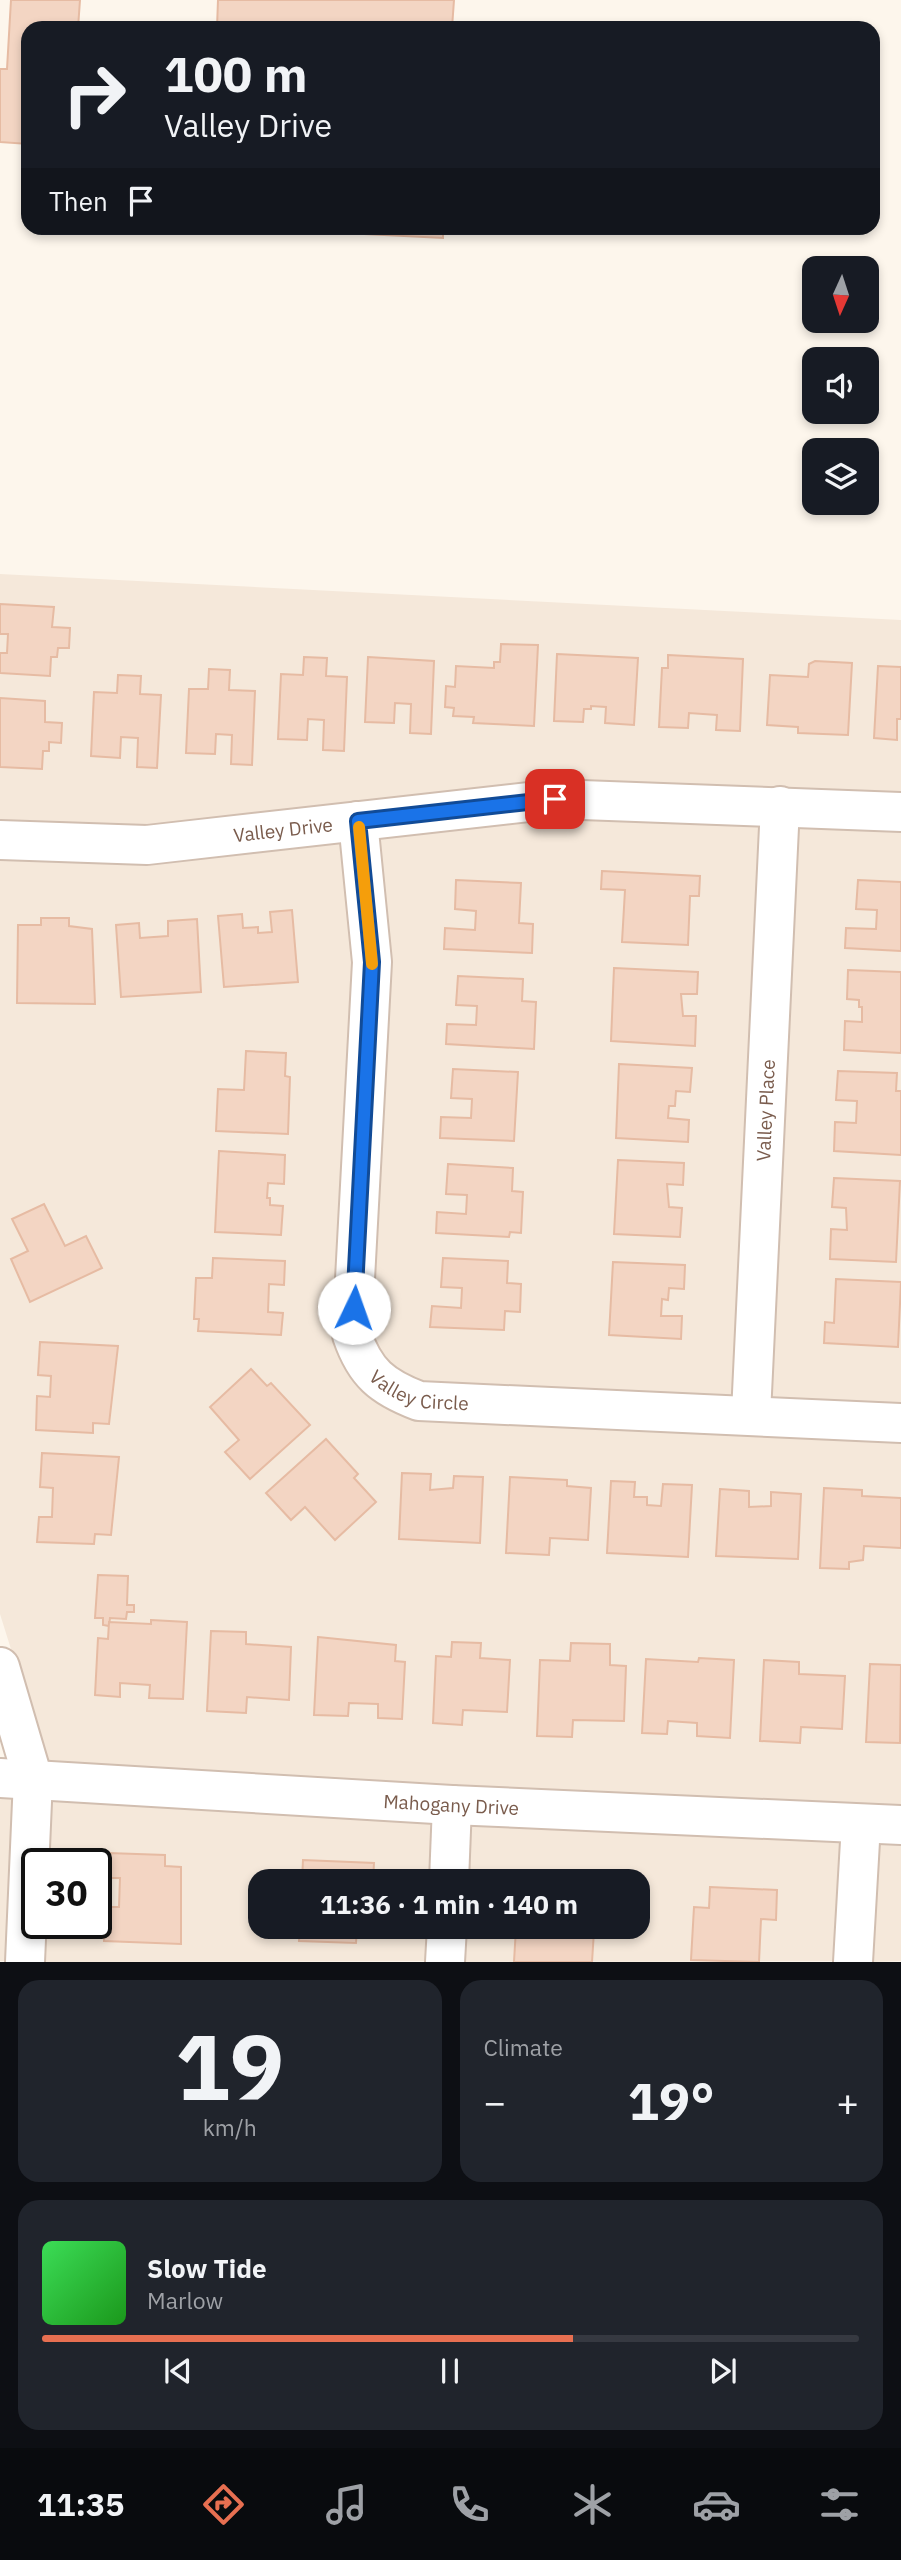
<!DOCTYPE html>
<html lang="en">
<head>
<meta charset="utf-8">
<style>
	:root { --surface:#171b24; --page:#20242c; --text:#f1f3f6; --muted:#9ea1a6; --line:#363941; --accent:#e76f51 }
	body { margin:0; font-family:"IBM Plex Sans",sans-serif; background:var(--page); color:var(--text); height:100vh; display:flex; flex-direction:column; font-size:26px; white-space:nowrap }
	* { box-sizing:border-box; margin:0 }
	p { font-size:23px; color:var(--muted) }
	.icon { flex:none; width:38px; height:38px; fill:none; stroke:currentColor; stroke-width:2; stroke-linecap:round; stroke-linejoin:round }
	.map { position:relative; height:1962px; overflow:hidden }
	.panel { display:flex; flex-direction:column; gap:18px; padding:18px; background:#0d0f14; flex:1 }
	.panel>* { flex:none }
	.banner { position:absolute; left:21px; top:21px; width:859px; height:214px; border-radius:21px; box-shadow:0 4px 10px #0003; background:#171b24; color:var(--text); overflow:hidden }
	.needle { width:46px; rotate:183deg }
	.tools { position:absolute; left:802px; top:256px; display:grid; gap:14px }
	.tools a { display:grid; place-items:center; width:77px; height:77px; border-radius:14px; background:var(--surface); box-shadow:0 4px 10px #0003; font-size:35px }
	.speed { position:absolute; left:21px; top:1848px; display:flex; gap:14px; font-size:35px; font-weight:700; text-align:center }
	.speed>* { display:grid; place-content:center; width:91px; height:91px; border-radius:50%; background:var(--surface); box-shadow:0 4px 10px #0003; line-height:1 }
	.speed .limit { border:4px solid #111; border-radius:10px; background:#fff; color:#111 }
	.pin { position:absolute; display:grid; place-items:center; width:60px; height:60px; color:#fff; margin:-30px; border-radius:14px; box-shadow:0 4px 10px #0006 }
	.me { position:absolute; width:77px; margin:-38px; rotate:3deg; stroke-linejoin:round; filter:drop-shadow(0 0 5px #0008) }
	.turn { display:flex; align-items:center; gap:24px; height:147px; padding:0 28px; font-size:32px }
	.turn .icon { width:91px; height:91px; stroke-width:2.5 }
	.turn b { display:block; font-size:49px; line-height:60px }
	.then { display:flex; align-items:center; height:66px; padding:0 28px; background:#0003; gap:14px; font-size:26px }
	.big { font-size:52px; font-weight:800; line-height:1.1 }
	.panel .tile { flex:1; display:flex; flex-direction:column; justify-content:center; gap:10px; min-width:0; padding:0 24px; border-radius:21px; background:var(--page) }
	.panel .dial { align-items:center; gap:0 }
	.dial b { font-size:91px; line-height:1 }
	.song { display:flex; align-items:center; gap:21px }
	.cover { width:84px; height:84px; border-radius:10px; background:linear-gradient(135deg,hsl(130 70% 55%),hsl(120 70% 35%)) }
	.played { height:7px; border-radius:4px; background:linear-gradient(90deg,var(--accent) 65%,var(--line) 65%) }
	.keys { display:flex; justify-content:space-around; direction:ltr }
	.heat { display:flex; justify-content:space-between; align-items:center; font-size:38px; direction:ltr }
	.panel .tiles { flex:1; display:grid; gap:18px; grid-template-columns:1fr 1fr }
	.tile:last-child { grid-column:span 2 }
	.trip { position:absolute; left:248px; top:1869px; width:402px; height:70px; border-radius:21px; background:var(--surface); box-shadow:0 4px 10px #0003; font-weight:800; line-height:70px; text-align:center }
	.menu { display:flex; height:112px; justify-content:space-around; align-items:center; background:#090b0e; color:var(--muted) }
	.menu .icon { width:49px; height:49px }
	.menu .current { color:var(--accent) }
	.menu b { font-size:32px; color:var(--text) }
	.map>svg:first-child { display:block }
	.residential { fill:#f5e8da }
	.building { fill:#f3d5c3; stroke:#e6bba3; stroke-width:2 }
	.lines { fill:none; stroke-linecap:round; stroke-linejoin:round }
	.minor-casing { stroke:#d1beb0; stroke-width:42 }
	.minor { stroke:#fff; stroke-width:38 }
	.route-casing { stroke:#114b97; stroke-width:18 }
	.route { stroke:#1a73e8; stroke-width:12 }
	.slow { stroke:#f59e0b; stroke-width:12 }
	.labels { text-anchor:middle; stroke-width:7; stroke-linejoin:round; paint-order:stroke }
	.street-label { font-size:19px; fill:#7a5c4d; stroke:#fffaf3 }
</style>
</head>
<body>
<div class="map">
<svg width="901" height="1962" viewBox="0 0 901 1962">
	<rect width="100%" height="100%" fill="#fdf6ec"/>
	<!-- residential -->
	<g class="residential">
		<polygon points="0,574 901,620 901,793 556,781 147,826 0,821"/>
		<polygon points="556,818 763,824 735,1395 422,1382 402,1375 384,1361 369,1332 377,838"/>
		<polygon points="796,825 901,831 901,1404 768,1397"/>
		<polygon points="344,842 356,963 364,1391 385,1407 418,1420 901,1442 901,1806 453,1786 46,1761 0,1614 0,858"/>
		<polygon points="0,1796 16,1797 8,1961 0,1961"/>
		<polygon points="49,1799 435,1823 432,1881 261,1881 261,1927 430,1927 428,1961 42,1962 43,1923 96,1923 96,1864 46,1864"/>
		<polygon points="468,1825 844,1842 837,1961 462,1962 463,1927 639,1927 639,1881 465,1881"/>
		<polygon points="877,1843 901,1844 901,1961 870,1962"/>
	</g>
	<!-- building -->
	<g class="building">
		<polygon points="11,0 80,0 78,28 28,28 28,144 0,142 0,69 7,69"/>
		<polygon points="218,0 454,0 452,28 217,28"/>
		<polygon points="242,228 443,228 443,238"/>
		<polygon points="0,604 54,607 52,627 70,628 69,648 58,648 57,657 51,657 50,676 0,673 0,653 7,653 8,634 0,634"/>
		<polygon points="501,644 538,645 534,726 473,723 474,717 453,716 454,708 445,707 446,686 455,687 456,666 494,668 494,662 500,662"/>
		<polygon points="557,654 638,658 634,725 605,723 606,707 591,706 591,709 584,709 583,722 554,721"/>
		<polygon points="668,655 743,659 740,731 716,730 717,715 689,713 688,728 659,727 662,668 668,668"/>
		<polygon points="304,657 327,658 326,676 347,677 344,751 323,750 324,720 308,719 307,740 278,739 281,674 303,675"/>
		<polygon points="368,657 434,661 431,734 410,733 411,704 395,703 394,723 365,722"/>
		<polygon points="815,661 852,663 848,735 798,733 798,727 767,725 770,675 808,677 809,664"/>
		<polygon points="878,666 901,667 901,719 897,719 897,740 874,738"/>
		<polygon points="209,669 230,670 229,690 255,691 252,765 231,764 232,735 216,734 215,754 186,753 189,689 208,689"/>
		<polygon points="118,675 141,676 140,694 161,695 157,768 137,767 138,738 121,737 120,758 91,756 94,692 117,693"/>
		<polygon points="0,698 45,701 45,722 62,723 61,743 49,742 49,751 43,751 42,769 0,767"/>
		<polygon points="602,871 700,876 699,896 690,896 688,945 622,942 625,890 601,889"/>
		<polygon points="456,880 521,883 519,923 533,924 532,953 444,949 445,928 475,930 476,911 455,909"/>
		<polygon points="858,880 901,882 901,951 845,948 846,928 876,929 877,910 856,909"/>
		<polygon points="292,910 298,982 224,987 218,916 242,914 243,928 258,927 258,933 272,932 270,912"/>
		<polygon points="41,918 69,918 69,926 92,929 95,1004 17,1003 18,925 41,925"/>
		<polygon points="197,919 201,992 121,997 116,925 139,923 140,938 168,936 168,921"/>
		<polygon points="614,968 698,972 697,994 681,994 683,1016 696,1016 695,1046 611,1041"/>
		<polygon points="848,970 901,972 901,1053 844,1050 845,1021 862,1022 862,1007 859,1007 859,1000 847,999"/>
		<polygon points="458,976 523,979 522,1001 536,1002 534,1049 446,1044 447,1024 476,1025 477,1006 456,1005"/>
		<polygon points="246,1051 286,1053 285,1076 290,1077 288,1134 216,1131 218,1089 244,1090"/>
		<polygon points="619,1064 692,1068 690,1092 676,1091 675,1106 669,1106 668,1118 689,1120 688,1142 616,1138"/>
		<polygon points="453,1069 518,1072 514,1141 440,1138 441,1117 471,1118 472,1099 451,1098"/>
		<polygon points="838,1071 897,1073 896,1091 901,1091 901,1155 834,1151 835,1122 856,1123 857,1101 836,1100"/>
		<polygon points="219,1151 285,1155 284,1184 268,1183 267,1198 270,1198 270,1205 283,1206 281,1235 215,1232"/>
		<polygon points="618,1160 684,1163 683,1185 667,1184 669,1207 682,1208 680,1237 614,1234"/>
		<polygon points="448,1164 513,1168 512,1191 523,1192 521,1233 510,1232 509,1237 436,1233 437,1212 466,1214 467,1195 446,1194"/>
		<polygon points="834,1178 900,1181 896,1262 830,1259 831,1229 847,1230 846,1208 832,1207"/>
		<polygon points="44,1204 65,1246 86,1236 102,1268 30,1302 11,1259 28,1251 12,1219"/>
		<polygon points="213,1258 285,1261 284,1285 269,1284 268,1312 283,1313 281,1335 198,1331 199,1319 194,1319 196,1278 212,1278"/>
		<polygon points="443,1258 508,1261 507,1283 521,1284 520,1312 505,1311 504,1330 430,1327 432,1306 461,1308 462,1288 441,1287"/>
		<polygon points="613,1262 685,1265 684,1289 669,1288 668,1300 662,1299 661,1316 682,1316 681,1339 609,1335"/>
		<polygon points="836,1279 901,1282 898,1347 824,1343 825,1322 834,1323"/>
		<polygon points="40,1342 118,1346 109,1424 93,1423 93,1433 36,1430 37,1396 50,1397 51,1376 38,1375"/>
		<polygon points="251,1369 267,1386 271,1383 310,1425 250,1479 225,1452 239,1440 210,1407"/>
		<polygon points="326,1439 358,1474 354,1478 376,1502 335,1540 305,1507 291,1520 266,1493"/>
		<polygon points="42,1453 119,1457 111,1535 95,1534 94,1544 37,1542 39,1517 52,1517 53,1488 40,1487"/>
		<polygon points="402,1473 431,1474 430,1490 453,1488 454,1476 483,1477 480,1543 399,1539"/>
		<polygon points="510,1477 567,1480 567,1486 591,1488 588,1540 550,1538 549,1555 506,1553"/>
		<polygon points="611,1481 635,1482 634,1497 647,1497 647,1505 661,1506 663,1484 692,1485 688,1557 607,1553"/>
		<polygon points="824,1488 862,1490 862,1496 901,1498 901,1548 864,1546 863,1560 849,1562 849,1569 820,1568"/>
		<polygon points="720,1489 749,1491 749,1507 771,1506 771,1492 801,1494 798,1559 716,1556"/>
		<polygon points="98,1575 128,1576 127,1605 134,1605 134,1612 127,1612 126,1619 110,1618 109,1626 103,1625 103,1618 95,1618"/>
		<polygon points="151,1620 187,1622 183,1699 149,1698 150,1685 120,1683 120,1697 95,1695 98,1638 108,1639 109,1622 151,1624"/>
		<polygon points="211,1631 246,1632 246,1644 291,1647 289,1700 247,1697 246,1713 207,1711"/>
		<polygon points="318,1637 396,1645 395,1661 405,1662 402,1719 378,1718 378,1704 349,1703 348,1716 314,1715"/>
		<polygon points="452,1642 481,1643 480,1658 510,1660 507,1712 463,1710 462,1725 433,1723 436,1656 451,1657"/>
		<polygon points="571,1643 610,1644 610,1665 626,1666 624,1721 573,1720 572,1737 537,1736 540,1660 570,1661"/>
		<polygon points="699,1658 734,1660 730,1738 697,1736 697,1723 668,1721 667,1734 642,1733 646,1659 698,1662"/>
		<polygon points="764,1660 799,1662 799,1674 845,1676 842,1729 801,1727 800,1743 760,1741"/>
		<polygon points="870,1664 901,1665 900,1743 866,1742"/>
		<polygon points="108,1853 165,1855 165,1866 181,1867 181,1944 104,1941 105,1907 119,1907 120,1878 107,1878"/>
		<polygon points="303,1860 374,1863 373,1881 302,1881"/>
		<polygon points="518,1874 576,1877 576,1881 518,1881"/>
		<polygon points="710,1887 777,1890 776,1920 761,1919 759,1962 691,1960 694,1907 709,1908"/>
		<polygon points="300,1927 357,1927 356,1943 299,1941"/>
		<polygon points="529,1927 589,1927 589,1930 594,1931 592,1962 514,1962 516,1928"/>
	</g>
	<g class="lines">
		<defs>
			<g id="minor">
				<path id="s1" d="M 358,821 L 372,962 L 352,1335 C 365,1373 382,1387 419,1401 L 901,1423"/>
				<path id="s2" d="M 0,840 L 147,845 L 555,799 L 901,812"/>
				<path id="s3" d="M 751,1414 L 780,806"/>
				<polyline points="0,1667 33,1779 25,1962"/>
				<path id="s4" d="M 0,1778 L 452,1805 L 901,1825"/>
				<polyline points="449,1881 452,1805"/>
				<polyline points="445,1962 447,1927"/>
				<polyline points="853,1962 861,1824"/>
			</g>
		</defs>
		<!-- minor casing -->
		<use href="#minor" class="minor-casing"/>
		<!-- minor -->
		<use href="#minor" class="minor"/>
	</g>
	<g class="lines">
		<defs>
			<polyline id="route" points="354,1308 372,962 358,821 555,799"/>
		</defs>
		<!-- route casing -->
		<use href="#route" class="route-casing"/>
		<!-- route -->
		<use href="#route" class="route"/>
		<!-- slow -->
		<polyline class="slow" points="359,827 372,964"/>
	</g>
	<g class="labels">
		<!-- street labels -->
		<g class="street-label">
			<text dy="7" stroke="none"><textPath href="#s2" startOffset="284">Valley Drive</textPath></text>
			<text dy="7" stroke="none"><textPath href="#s3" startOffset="304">Valley Place</textPath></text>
			<text dy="7" stroke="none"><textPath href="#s1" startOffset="611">Valley Circle</textPath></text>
			<text dy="7" stroke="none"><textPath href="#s4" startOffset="452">Mahogany Drive</textPath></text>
		</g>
	</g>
</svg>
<div class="tools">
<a><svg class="needle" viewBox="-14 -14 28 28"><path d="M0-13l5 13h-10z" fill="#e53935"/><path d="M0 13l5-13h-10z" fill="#9ea1a6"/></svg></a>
<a><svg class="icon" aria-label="sound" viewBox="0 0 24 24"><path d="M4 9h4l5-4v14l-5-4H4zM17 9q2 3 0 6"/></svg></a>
<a><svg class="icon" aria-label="layers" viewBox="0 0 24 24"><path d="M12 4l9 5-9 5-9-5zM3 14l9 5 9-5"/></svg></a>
</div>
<div class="speed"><div class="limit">30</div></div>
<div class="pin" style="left:555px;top:799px;background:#d93025"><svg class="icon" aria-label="arrive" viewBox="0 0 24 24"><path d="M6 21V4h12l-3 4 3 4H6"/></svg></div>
<svg class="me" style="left:354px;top:1308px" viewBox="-20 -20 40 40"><circle r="19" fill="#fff"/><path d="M0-13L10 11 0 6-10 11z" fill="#1a73e8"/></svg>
<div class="trip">11:36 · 1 min · 140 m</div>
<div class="banner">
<div class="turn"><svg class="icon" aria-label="right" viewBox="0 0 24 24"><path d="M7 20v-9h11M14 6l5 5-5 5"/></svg><div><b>100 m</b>Valley Drive</div></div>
<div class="then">Then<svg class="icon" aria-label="arrive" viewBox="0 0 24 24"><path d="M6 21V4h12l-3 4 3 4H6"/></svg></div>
</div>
</div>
<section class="panel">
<div class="tiles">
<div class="tile dial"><b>19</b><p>km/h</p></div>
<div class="tile"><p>Climate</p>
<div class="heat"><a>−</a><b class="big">19°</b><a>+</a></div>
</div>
<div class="tile">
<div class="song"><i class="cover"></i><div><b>Slow Tide</b><p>Marlow</p></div></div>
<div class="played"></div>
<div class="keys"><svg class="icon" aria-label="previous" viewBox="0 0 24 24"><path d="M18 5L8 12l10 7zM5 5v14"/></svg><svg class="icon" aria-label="pause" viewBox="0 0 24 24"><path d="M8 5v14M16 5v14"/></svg><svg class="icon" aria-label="next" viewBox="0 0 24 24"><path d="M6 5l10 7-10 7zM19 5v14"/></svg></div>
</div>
</div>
</section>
<nav class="menu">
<b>11:35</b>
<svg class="icon current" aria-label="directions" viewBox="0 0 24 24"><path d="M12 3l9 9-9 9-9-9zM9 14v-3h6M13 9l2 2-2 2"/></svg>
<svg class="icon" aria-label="music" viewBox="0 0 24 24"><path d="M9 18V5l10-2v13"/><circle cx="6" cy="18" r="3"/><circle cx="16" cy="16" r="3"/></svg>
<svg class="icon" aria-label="phone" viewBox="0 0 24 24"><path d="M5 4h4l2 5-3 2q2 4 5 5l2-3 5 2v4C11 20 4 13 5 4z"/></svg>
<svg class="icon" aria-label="climate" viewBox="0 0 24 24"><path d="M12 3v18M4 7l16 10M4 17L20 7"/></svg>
<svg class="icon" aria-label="car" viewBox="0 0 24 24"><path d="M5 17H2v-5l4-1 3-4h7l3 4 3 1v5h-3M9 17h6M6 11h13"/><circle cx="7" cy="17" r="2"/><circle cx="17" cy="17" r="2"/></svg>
<svg class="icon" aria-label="filters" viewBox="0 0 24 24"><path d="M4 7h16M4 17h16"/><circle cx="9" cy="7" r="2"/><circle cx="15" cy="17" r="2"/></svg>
</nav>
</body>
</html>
